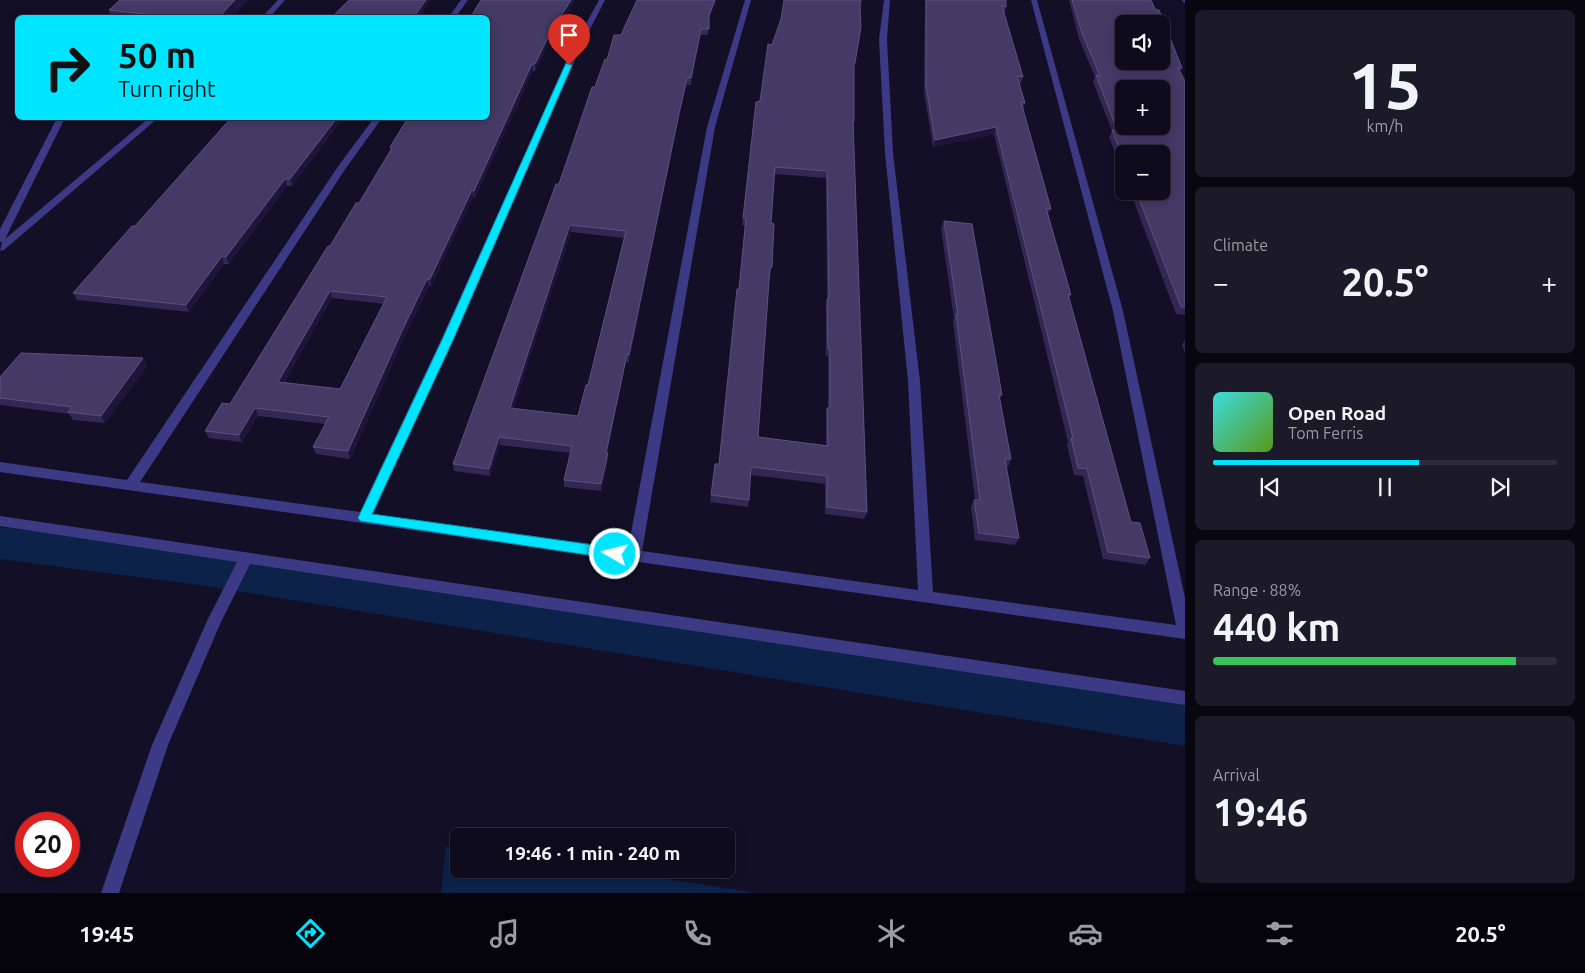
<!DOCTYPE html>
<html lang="en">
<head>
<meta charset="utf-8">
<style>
	:root { --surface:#0e0b1c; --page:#1c1929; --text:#f1f3f6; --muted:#9b9ba3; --line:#2e2b3b; --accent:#00e5ff }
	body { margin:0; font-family:Ubuntu,sans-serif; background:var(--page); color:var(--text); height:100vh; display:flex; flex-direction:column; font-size:19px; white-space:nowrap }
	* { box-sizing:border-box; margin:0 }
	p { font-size:16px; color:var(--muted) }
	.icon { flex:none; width:28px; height:28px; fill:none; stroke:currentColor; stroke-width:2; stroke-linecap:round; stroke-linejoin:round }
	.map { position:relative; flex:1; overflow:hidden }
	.details { display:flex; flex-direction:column; gap:10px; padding:10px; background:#08060f; width:400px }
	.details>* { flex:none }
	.guide { position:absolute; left:15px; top:15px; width:475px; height:105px; border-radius:8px; box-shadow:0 2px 12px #0003,0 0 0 1px var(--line); background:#00e5ff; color:#111; overflow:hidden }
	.fabs { position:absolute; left:1115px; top:15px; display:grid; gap:10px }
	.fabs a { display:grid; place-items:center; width:55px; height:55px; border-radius:8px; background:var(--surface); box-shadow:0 2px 12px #0003,0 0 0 1px var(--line); font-size:25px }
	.speed { position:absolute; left:15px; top:812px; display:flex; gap:10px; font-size:25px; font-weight:700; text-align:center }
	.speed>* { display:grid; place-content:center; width:65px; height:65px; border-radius:50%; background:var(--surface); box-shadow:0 2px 12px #0003,0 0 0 1px var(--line); line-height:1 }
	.speed .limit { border:8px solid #d22; background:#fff; color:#111 }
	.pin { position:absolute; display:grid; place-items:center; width:42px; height:42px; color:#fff; margin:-51px -21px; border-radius:50% 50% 50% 0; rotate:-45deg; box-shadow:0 0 5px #0007 }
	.pin .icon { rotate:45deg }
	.me { position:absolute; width:55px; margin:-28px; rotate:278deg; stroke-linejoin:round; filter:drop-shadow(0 0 4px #0008) }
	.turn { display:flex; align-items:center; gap:18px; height:105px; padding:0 20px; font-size:22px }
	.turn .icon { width:65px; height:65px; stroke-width:2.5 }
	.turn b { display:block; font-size:35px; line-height:42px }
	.big { font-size:38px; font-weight:700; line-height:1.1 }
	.details .widget { flex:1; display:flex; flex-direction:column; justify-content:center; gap:8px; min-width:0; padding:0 18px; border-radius:8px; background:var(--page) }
	.details .dial { align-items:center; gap:0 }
	.dial b { font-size:65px; line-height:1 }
	.song { display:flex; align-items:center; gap:15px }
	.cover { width:60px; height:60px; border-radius:8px; background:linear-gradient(135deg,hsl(180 70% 55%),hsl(90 70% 35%)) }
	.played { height:5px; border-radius:2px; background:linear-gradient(90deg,var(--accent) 60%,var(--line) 60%) }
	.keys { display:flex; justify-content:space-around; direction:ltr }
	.heat { display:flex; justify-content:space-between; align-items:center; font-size:28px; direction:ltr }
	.charge { height:8px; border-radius:4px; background:linear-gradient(90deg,#34c759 88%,var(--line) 0) }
	.trip { position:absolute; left:450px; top:828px; width:285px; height:50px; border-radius:8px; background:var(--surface); box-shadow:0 2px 12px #0003,0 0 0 1px var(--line); font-weight:700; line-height:50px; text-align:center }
	.tab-bar { display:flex; height:80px; justify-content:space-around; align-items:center; background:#06040b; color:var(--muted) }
	.tab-bar .icon { width:35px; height:35px }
	.tab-bar .active { color:var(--accent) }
	.tab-bar b { font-size:22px; color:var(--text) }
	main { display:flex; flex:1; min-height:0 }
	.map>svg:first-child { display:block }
	.water { fill:#0c2248 }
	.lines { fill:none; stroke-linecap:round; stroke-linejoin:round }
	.canal { fill:#0c2248; fill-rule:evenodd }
	.lane { fill:#3d3a85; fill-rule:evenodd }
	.wall { fill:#312854; fill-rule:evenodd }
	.shaded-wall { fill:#1d163a }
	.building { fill:#433a66; stroke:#5a527e; fill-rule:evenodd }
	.route { fill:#00e5ff; stroke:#0095a6 }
</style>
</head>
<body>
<main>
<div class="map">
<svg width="1185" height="893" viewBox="0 0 1185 893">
	<rect width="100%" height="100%" fill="#130f26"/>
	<!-- water -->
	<polygon class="water" points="446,846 459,848 459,869 601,869 758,893 441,893"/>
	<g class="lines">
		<!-- canal -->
		<polygon class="canal" points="0,527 207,552 1185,702 1185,746 207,586 0,559"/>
		<!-- lane -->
		<g class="lane">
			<polygon points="278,0 285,0 269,18 261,18"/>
			<polygon points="461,0 468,0 455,18 448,18"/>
			<polygon points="599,0 605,0 580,49 453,340 373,514 628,549 707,127 745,0 751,0 715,127 642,551 918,590 908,381 885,153 879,39 884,0 890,0 887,39 893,153 920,381 933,592 1176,625 1113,311 1031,0 1037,0 1123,311 1185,598 1185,639 0,472 0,462 127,480 339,165 374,118 382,118 346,168 140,482 360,512 441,340 572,49"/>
			<polygon points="1182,0 1185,0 1185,3 1183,2"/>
			<polygon points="57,118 65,118 5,239 149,118 158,118 4,250 0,251 2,242 0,242 0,229"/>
			<polygon points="0,516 1185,691 1185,705 250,564 221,622 168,745 119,893 101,893 152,745 207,621 237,562 0,526"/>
		</g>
	</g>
	<!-- wall -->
	<g class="wall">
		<polygon points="248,0 231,18 111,18 109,10"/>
		<path d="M 481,0 L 575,0 L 550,40 L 535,71 L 533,71 L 475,198 L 473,197 L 431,286 L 429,286 L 404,338 L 350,459 L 316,454 L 313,447 L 325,424 L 258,416 L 242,442 L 209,438 L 205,431 L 230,404 L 330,246 L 359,203 L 390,151 L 390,147 ZM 332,298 L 384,304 L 340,389 L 284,382 Z"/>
		<path d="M 637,0 L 717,0 L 709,20 L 708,35 L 701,35 L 691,85 L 687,85 L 679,115 L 629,362 L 626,362 L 607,453 L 608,453 L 608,461 L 601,491 L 564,487 L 564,480 L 571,453 L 500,445 L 490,476 L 454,471 L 453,464 L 595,87 L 607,60 L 621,35 ZM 571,232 L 624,238 L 588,385 L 578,416 L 513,409 Z"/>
		<polygon points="925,0 1006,0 1006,7 1005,13 1004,13 1023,77 1021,83 1019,83 1025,103 1023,109 1051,209 1048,214 1071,295 1069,298 1131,522 1150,558 1145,565 1103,559 1083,476 1074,475 1067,445 1068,442 994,134 933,147 924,92"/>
		<polygon points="1069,0 1151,0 1182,68 1180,72 1185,81 1185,315 1176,314 1130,191 1161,191 1124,154 1124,175 1109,137 1112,131 1093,82 1095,77 1079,39"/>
		<path d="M 860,6 L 855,63 L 854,69 L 854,121 L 853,128 L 867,512 L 864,519 L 825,514 L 825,484 L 751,475 L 749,500 L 748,507 L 710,502 L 715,464 L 719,464 L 739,289 L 745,226 L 742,225 L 755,108 L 760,101 L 772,45 ZM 774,174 L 826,178 L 827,299 L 826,306 L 826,356 L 828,356 L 828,408 L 827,408 L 826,415 L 826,445 L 758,437 L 769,274 L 770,274 L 772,267 L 771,223 Z"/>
		<polygon points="231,118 343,118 292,186 287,186 229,264 224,264 189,312 77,300 73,293 135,226"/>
		<polygon points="944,221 1002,395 1000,399 1011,459 1008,467 1006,466 1019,538 1015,545 975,540 971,507 974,500 975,500 953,322 954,318 941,228"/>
		<polygon points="1185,339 1185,353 1182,345"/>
		<polygon points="143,358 147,366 105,423 73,420 69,414 0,405 0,377"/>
	</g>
	<!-- shaded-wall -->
	<g class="shaded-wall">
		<polygon points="235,0 248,0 231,18 218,18"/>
		<polygon points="426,0 431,0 419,18 413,18"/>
		<polygon points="571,0 575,0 550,40 535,71 535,64 550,33"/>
		<polygon points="715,0 717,0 709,21 709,15"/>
		<polygon points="701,29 701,35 691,85 691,78"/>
		<polygon points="532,64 533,71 475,198 474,191"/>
		<polygon points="687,78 687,85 679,115 629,362 629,355 680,109"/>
		<polygon points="337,118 343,118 292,186 290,179"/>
		<polygon points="996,127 994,134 933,147 935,140"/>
		<polygon points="285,179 287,186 229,264 226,257"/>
		<polygon points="472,190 473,197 431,286 430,279"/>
		<polygon points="570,225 571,232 511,416 510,408"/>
		<polygon points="222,256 224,264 189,312 186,305"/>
		<polygon points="427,279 429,286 404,338 350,459 348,451 402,331"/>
		<polygon points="330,291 332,298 281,389 278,382"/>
		<polygon points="627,354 626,362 606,460 606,453"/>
		<polygon points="143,358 147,366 105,423 101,416"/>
		<polygon points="255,408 258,416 242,442 239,435"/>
		<polygon points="499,437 500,445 490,476 489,469"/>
		<polygon points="608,453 608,461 601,491 601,484"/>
	</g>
	<!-- building -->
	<g class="building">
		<polygon points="120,0 235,0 218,18 173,18 173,17 109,10"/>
		<polygon points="349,0 426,0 413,18 331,18"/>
		<path d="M 481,0 L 571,0 L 550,33 L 535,64 L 532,64 L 474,191 L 472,190 L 430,279 L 427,279 L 402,331 L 348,451 L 313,447 L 329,417 L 255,408 L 239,435 L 205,431 L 222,403 L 230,404 L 328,246 L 330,246 L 356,203 L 359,203 L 392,148 L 390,147 L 408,118 L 488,118 L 488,18 L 470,18 ZM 330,291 L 387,297 L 340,389 L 278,382 Z"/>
		<path d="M 637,0 L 715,0 L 709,15 L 709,29 L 701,29 L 691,78 L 687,78 L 680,109 L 629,355 L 627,354 L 606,453 L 608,453 L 601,484 L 564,480 L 572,446 L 499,437 L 489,469 L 453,464 L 556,184 L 559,184 L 592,87 L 595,87 L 605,59 L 607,60 L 614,35 L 621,35 ZM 570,225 L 626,231 L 588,385 L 586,385 L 578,416 L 510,408 Z"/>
		<path d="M 784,0 L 861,0 L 860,6 L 861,27 L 855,63 L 854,63 L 854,121 L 853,121 L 867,512 L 827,507 L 827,476 L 751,467 L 749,500 L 711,495 L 715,464 L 719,464 L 732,338 L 737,289 L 739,289 L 746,218 L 743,218 L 756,102 L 760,101 L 768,44 L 772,45 L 781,19 ZM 775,167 L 827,171 L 829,299 L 827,299 L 828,349 L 830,349 L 830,408 L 827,408 L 828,446 L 758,437 L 770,267 L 772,267 L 774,224 L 771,223 Z"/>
		<polygon points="926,0 1006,0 1006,7 1002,6 1023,77 1017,76 1025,103 1021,102 1051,209 1046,208 1071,295 1068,294 1131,522 1140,523 1150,558 1108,552 1087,469 1078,468 1071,438 1073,438 996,127 935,140 926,86"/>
		<path d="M 1072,0 L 1151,0 L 1155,9 L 1159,10 L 1182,68 L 1178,68 L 1185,81 L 1185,307 L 1181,307 L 1136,191 L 1161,191 L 1161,154 L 1124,154 L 1124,160 L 1112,130 L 1117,130 L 1096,75 L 1100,76 L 1082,33 ZM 1124,24 L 1161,24 L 1161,61 L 1124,61 ZM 1124,89 L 1161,89 L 1161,126 L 1124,126 Z"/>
		<polygon points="231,118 337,118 290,179 285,179 226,257 222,256 186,305 73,293 132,226 135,226"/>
		<polygon points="944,221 972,224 1002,395 999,395 1011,459 1005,459 1019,538 979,533 974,500 980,500 956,314 958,315"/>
		<polygon points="21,353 143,358 101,416 68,412 72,407 0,398 0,377"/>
	</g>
	<!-- route -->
	<polygon class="route" points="566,63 572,65 453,340 372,514 615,548 620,550 621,554 620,557 615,559 360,521 358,518 442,340"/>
</svg>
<div class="fabs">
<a><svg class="icon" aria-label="sound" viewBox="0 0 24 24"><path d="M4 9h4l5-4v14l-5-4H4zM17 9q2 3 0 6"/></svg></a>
<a>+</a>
<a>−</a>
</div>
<div class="speed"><div class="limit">20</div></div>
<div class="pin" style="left:569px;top:65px;background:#d93025"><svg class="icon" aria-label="arrive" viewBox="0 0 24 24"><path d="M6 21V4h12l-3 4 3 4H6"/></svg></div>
<svg class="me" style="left:615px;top:554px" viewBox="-20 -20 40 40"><circle r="17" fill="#00e5ff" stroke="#fff" stroke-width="3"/><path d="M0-11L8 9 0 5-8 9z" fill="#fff"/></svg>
<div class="trip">19:46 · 1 min · 240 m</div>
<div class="guide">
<div class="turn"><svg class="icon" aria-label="right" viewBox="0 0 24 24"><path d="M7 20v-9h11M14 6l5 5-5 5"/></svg><div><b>50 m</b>Turn right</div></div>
</div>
</div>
<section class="details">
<div class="widget dial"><b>15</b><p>km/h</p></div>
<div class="widget"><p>Climate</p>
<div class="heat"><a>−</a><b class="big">20.5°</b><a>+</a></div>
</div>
<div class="widget">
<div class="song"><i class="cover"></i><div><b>Open Road</b><p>Tom Ferris</p></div></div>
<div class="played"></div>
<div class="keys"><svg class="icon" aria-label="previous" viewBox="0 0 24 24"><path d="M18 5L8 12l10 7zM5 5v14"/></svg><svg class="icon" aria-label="pause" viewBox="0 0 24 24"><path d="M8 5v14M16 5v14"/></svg><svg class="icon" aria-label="next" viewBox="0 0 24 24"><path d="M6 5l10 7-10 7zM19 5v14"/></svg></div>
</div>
<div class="widget"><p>Range · 88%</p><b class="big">440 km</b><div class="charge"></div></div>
<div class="widget"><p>Arrival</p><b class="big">19:46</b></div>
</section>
</main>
<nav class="tab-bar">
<b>19:45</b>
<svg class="icon active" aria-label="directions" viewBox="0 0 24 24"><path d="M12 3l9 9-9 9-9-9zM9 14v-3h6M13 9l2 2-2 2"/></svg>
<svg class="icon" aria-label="music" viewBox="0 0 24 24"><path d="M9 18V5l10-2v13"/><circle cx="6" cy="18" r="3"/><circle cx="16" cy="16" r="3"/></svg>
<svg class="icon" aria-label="phone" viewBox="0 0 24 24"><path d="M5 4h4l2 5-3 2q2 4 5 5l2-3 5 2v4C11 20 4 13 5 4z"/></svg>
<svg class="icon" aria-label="climate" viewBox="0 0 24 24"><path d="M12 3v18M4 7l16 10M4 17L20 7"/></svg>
<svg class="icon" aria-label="car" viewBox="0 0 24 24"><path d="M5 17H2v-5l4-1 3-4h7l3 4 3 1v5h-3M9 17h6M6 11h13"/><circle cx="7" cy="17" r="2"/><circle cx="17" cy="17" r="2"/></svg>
<svg class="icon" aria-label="filters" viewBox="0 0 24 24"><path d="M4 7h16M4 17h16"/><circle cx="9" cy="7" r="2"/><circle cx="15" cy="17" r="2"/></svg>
<b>20.5°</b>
</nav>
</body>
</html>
